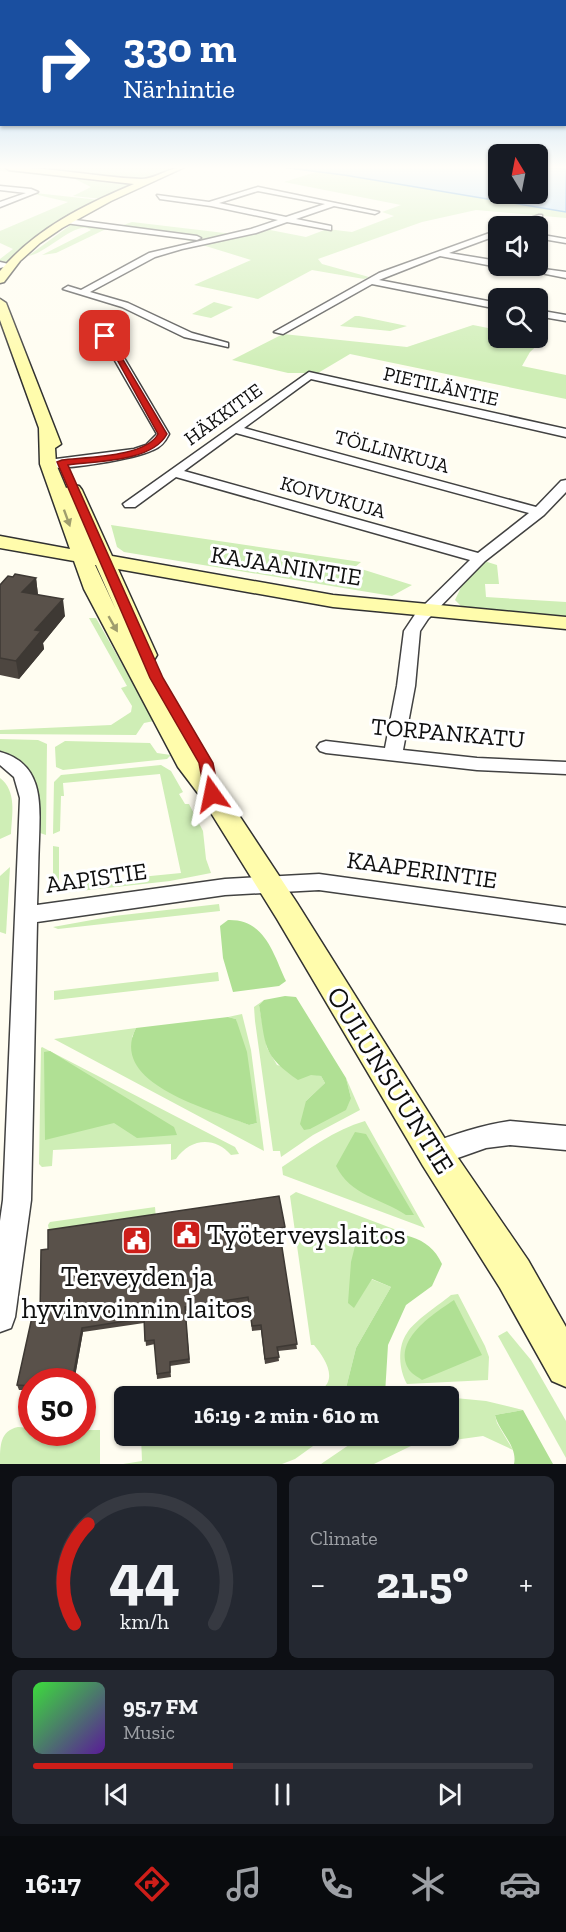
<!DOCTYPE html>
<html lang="en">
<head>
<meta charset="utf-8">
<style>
	:root { --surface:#171b24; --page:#242831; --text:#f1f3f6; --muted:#9ea1a6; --line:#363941; --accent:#cd1e19 }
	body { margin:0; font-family:"Zilla Slab",serif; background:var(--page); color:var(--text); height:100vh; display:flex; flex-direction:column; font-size:22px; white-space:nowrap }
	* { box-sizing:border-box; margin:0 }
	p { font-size:20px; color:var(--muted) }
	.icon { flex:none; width:33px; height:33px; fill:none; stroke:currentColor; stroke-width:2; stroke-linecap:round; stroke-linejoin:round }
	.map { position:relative; height:1464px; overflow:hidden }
	.sheet { display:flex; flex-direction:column; gap:12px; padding:12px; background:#0d0f14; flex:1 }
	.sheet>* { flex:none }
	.top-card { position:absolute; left:0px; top:0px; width:567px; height:126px; box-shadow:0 2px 4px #0004; background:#1a4fa0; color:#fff; overflow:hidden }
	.needle { width:39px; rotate:350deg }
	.tools { position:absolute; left:488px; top:144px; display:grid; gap:12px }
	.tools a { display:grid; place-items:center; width:60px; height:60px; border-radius:9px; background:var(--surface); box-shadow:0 2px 4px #0004; font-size:30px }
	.speed { position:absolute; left:18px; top:1368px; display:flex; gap:12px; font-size:30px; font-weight:700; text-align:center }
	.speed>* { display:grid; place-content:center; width:78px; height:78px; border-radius:50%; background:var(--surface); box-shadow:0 2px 4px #0004; line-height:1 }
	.speed .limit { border:9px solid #d22; background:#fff; color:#111 }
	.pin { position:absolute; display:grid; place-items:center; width:51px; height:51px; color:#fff; margin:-26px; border-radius:12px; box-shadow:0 3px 9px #0006 }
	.me { position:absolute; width:66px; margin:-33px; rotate:348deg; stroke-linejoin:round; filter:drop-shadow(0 0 4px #0008) }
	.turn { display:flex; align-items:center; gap:21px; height:126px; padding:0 24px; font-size:27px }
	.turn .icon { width:78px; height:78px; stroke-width:2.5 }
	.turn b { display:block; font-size:42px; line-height:51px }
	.big { font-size:45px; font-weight:700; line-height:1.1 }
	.sheet .card { flex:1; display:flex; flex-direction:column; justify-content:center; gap:9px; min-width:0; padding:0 21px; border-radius:9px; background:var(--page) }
	.sheet .dial { align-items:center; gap:0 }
	.dial svg { height:156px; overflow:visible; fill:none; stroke:var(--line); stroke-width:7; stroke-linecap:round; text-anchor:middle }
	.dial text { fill:var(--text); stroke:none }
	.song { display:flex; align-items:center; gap:18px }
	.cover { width:72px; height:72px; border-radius:9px; background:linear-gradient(135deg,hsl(120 70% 55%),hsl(270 70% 35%)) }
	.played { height:6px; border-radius:3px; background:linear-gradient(90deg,var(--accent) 40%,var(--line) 40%) }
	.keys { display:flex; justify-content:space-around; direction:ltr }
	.heat { display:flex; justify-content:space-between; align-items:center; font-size:33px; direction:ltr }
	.sheet .tiles { flex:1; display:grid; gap:12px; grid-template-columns:1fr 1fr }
	.card:last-child { grid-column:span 2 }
	.trip { position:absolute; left:114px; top:1386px; width:345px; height:60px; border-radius:9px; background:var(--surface); box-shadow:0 2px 4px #0004; font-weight:700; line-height:60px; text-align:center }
	.menu { display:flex; height:96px; justify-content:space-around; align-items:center; background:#090b0e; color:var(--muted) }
	.menu .icon { width:42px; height:42px }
	.menu .on { color:var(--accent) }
	.menu b { font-size:27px; color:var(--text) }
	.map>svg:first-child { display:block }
	.green { fill:#cfeeb6 }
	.forest { fill:#b0e094 }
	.water { fill:#b0dafc; stroke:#3089da; stroke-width:1.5 }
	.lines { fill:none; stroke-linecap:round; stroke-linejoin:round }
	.street-casing { stroke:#424242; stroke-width:3 }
	.secondary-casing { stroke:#313131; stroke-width:3 }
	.street { fill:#fff; fill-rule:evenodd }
	.secondary { fill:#fffcac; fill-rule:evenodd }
	.wall { fill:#4d4640 }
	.shaded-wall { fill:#3e3934 }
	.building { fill:#59514a; stroke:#3e3934; stroke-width:1.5 }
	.oneway { fill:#9f9d6d }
	.route { fill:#cd1e19; stroke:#851410; stroke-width:1.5 }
	.labels { text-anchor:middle; stroke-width:6; stroke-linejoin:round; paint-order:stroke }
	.far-street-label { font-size:20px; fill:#0f0f0f; stroke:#fff }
	.street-label { font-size:24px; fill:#0f0f0f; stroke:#fff }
	.near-street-label { font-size:28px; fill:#0f0f0f; stroke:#fff }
	.near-poi-label { font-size:28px; fill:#0f0f0f; stroke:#fff; text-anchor:start }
</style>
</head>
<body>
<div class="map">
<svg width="566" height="1464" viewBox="0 0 566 1464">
	<rect width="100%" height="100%" fill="#fffdf1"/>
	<!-- green -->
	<g class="green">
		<polygon points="0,167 125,182 131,185 102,199 73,196 91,187 75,179 0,171"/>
		<polygon points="18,167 176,167 146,178 134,179"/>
		<polygon points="316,172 344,175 566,212 566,218 476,210 422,222 318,259 322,264 369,277 364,279 312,270 258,299 194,285 251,260 183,239 112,229 132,222 233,234 265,229 306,237 327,229 352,232 394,216 382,212 401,205 284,182"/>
		<polygon points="35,193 100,200 35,239 9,261 0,263 0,259 13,249 0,243 0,231 68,202 34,194 2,206"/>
		<path d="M 72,224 L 90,225 L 106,229 L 56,253 L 42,255 L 91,230 C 76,219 47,254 28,256 Z"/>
		<polygon points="214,302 233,307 211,318 192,314"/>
		<polygon points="355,316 359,316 407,326 390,331 340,326"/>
		<polygon points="473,325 498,330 498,338 544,339 530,352 522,366 566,375 566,399 350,354 318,373 288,373 232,360 283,334 407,347"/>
		<polygon points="111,525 361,562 355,567 412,585 392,596 124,552 117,547"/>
		<polygon points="484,561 497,565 499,584 485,584 486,597 566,602 566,617 461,606 455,600 463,583"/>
		<polygon points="89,618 96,618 154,721 144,723 136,735 0,734 0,730 111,725 131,712 132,706 121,688 127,686"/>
		<path d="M 0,739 L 38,740 L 47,744 L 46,835 L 37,832 C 38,791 44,768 0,751 Z"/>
		<polygon points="65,741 150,743 157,753 171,755 167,759 63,770 56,767 55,747"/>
		<polygon points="161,765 171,771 183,792 179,794 185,804 189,804 203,831 206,859 211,873 170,881 53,894 53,846 59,847 59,885 181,873 160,774 63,783 64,796 61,796 60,831 53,834 54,782 61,775"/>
		<path d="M 0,778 C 17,791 12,814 11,834 L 0,839 Z"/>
		<polygon points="10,867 6,934 0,932 0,876"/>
		<polygon points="219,904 220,911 58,929 53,927 114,916"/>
		<polygon points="218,972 219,981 54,1000 54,991"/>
		<polygon points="264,1000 259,1005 267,1048 277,1065 321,1076 325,1083 306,1101 351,1098 346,1078 360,1110 313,1135 281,1157 280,1151 273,1151 255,1021 254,1007"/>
		<polygon points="242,1014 251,1050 264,1151 54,1039 136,1028 132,1037 237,1120 249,1125 257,1123 236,1019 228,1017"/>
		<path d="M 42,1047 L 235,1147 L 239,1154 L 231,1155 C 215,1136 190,1138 176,1159 L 171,1160 L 171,1144 L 53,1150 L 52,1166 L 42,1167 L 39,1164 L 41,1048 Z"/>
		<path d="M 365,1121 L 425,1228 L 283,1175 L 282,1167 C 309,1149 334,1130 365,1121 Z"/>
		<path d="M 296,1192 L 407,1234 L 369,1230 L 354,1307 L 371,1279 L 391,1287 L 356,1348 L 344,1396 L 307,1396 C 311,1394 317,1393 321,1390 C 339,1378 323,1356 314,1345 L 311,1345 L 290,1196 Z"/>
		<polygon points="155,1207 156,1219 50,1235 48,1225 50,1222"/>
		<path d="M 458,1294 L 485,1346 L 489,1357 L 488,1380 L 407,1384 C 399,1370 397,1347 407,1333 C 414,1321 439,1305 451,1295 Z"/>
		<polygon points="507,1331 531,1360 566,1421 566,1458 498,1336"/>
		<polygon points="455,1398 486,1401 523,1410 495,1415 497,1423 513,1450 483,1436 411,1446 374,1464 321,1464 362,1436 448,1436 449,1400"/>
		<path d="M 18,1427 L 31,1428 L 32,1432 L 82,1432 L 83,1430 L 100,1430 L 100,1464 L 0,1464 C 0,1445 0,1431 18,1427 Z"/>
		<polygon points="141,1436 327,1436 295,1459 282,1464 123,1464 142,1461"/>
	</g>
	<!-- forest -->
	<g class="forest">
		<path d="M 228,920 C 265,919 273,953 286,981 L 279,986 L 233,992 L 223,958 L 220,926 Z"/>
		<path d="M 285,996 L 296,997 L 346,1078 L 351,1098 L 346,1110 L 310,1129 L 304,1130 L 300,1124 L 306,1101 L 325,1083 L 321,1076 L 311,1075 L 298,1080 C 262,1055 266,1046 259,1005 L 264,1000 Z"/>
		<path d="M 228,1017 L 236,1019 L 247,1052 L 257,1123 L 249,1125 C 214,1110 107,1085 136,1028 Z"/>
		<polygon points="50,1051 174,1127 177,1135 137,1138 114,1123 45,1140 44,1052"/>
		<path d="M 355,1132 L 366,1134 L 414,1215 L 406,1215 C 381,1198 351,1196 336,1166 Z"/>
		<path d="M 369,1230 C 398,1233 429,1234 442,1264 L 432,1286 L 406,1305 L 388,1345 L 385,1394 L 381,1396 L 344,1396 L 356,1348 L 391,1287 L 372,1279 L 354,1308 L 348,1303 L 351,1262 L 358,1234 Z"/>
		<path d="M 454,1300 L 482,1355 L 422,1380 C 418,1377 410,1373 408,1368 C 393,1339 435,1313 454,1300 Z"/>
		<path d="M 523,1410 L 553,1464 L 514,1464 C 518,1446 499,1432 495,1415 Z"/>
	</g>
	<!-- water -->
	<polygon class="water" points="281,167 498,167 498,194 537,194 537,167 566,169 566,212 344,175"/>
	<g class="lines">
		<defs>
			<g id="street">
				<polygon points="0,186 31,189 38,192 0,207 0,202 26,193 0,190"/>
				<path d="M 258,187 L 379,212 L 375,214 L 334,206 L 296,219 L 331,226 L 331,230 L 287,222 L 256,233 L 182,249 L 155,257 L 90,292 L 128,303 L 192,333 L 228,343 L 228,347 L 184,337 L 122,307 L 63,289 L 68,286 L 81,290 L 149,253 L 251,229 L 278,220 L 211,206 L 160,199 L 157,195 L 209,202 ZM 258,191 L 325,204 L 286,217 L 219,203 Z"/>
				<polygon points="539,215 542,215 542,219 518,226 508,226"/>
				<polygon points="68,219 197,236 201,238 197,240 65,223 65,219"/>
				<polygon points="498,230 498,235 449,253 498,261 498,266 501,266 498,267 440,256 379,280 498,303 498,309 372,284 283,334 274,332 379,273"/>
				<polygon points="537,234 566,239 566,243 537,238"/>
				<polygon points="0,262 13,265 0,268"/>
				<polygon points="505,266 522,266 566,272 566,278"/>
				<polygon points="537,310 566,315 566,321 537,316"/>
				<path d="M 95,330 L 110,334 L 169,434 C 165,442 161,447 153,450 C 135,459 63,471 44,467 L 42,464 L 48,460 L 134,449 L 146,445 L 157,434 L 102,338 L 90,333 Z"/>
				<path d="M 309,372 L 566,429 L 566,437 L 311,379 L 244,428 L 536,507 L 561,481 L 566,480 L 566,492 L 544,515 L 485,561 L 428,619 L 420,631 L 415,686 L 403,750 L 477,758 L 566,762 L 566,774 L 477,770 L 326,753 L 320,751 L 317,747 L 320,743 L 326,741 L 385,748 L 397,686 L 404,631 L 416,613 L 470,560 L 176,477 L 135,507 L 125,507 L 123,504 ZM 236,433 L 529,513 L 478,553 L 184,471 Z"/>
				<path d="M 0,752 C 44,764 40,804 39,840 C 38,862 38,884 37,905 L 225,879 L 319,874 L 566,908 L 566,924 L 319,890 L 225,895 L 37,922 L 31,1200 L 15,1317 L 11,1328 L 0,1332 L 0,1221 L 3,1200 L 20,798 L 14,777 L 0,765 Z"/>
				<path d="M 510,1121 L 566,1126 L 566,1150 L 510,1145 L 486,1148 L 435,1166 L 426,1163 L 422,1154 L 426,1145 C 453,1135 481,1125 510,1121 Z"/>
			</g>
			<g id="secondary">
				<path d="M 5,167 C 50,167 95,177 141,179 C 156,179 169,167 185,167 L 111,201 L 62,228 L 40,243 L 20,261 L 4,282 L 0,283 L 0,271 C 35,229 84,205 134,184 L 9,170 Z"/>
				<path d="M 0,299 L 6,303 L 61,444 L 55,448 L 56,464 L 66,488 L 73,485 L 79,486 L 82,490 L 112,556 L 333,595 L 566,617 L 566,629 L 333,607 L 118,569 L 157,655 L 154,660 L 144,661 L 200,763 L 221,788 L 297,903 L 447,1142 L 528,1260 L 566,1327 L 566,1387 L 552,1381 L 500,1288 L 423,1166 L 277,919 L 203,800 L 178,767 L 84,589 L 74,561 L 0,548 L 0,536 L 70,549 L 40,464 L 39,428 L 0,320 ZM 95,565 L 96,565 L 116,610 Z"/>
			</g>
		</defs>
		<!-- street casing -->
		<use href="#street" class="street-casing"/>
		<!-- secondary casing -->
		<use href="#secondary" class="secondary-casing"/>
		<!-- street -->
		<use href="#street" class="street"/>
		<!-- secondary -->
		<use href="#secondary" class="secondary"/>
	</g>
	<!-- wall -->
	<g class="wall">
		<polygon points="13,577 36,578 38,595 65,616 43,643 44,649 19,679 0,675 0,585"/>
		<polygon points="285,1227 285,1232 280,1233 297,1349 278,1351 279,1361 265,1364 261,1330 252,1331 249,1301 185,1311 190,1363 170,1366 171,1377 157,1379 155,1344 146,1346 144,1323 83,1332 74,1382 32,1382 32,1390 19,1390 17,1385 40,1317 41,1250"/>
	</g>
	<!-- shaded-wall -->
	<g class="shaded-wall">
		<polygon points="36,578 38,595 22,592"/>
		<polygon points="63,599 65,616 43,643 44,649 19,679 16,661 35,630"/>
		<polygon points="82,1328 83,1332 74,1382 72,1382"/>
	</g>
	<!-- building -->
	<g class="building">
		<polygon points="15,574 36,578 22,592 63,599 35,630 41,631 16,661 0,658 0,585 8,576 13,577"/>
		<polygon points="279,1196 285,1227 279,1228 297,1344 277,1347 279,1357 265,1359 261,1325 252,1326 248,1297 185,1307 189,1359 170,1362 170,1372 157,1374 154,1340 145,1341 144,1318 82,1328 72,1382 32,1382 32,1386 17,1385 32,1317 40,1317 41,1250 48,1249 48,1230"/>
	</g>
	<!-- one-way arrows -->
	<defs><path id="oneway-solid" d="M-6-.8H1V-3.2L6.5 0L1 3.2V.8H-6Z" transform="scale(1.5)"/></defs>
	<g class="oneway">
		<use href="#oneway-solid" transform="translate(67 518) rotate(70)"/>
		<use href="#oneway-solid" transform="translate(113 624) rotate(60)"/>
	</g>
	<!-- sky -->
	<linearGradient id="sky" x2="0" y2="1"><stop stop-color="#91c3f0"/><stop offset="0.45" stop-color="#fffef9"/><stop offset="1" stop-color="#fffef9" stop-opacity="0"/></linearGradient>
	<rect width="566" height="372" fill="url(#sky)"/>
	<!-- route -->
	<path class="route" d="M 103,334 L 109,336 L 167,434 C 152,462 97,461 68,465 L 163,678 L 213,763 L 219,794 L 212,799 L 205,794 L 199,763 L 150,678 L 57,462 L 62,460 C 86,457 146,457 158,434 Z"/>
	<!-- icons -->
	<defs>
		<symbol id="civic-square" viewBox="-11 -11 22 22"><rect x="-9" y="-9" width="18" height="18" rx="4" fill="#cd1e19" stroke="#fff"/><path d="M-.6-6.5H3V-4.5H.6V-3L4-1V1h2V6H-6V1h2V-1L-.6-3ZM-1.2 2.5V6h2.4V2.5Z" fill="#fff"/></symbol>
	</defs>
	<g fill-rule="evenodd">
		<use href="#civic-square" x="170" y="1218" width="33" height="33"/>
		<use href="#civic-square" x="120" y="1224" width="33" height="33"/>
	</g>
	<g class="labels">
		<!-- far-street labels -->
		<g class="far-street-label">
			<text transform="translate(441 386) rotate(13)" y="7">PIETILÄNTIE</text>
			<text transform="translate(223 414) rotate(-36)" y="7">HÄKKITIE</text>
			<text transform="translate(392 451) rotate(15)" y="7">TÖLLINKUJA</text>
			<text transform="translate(333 497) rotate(16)" y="7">KOIVUKUJA</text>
		</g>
		<!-- street labels -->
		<g class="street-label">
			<text transform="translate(286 566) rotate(9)" y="8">KAJAANINTIE</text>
			<text transform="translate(448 733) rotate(5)" y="8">TORPANKATU</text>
			<text transform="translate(422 870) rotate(8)" y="8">KAAPERINTIE</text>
			<text transform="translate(96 878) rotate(-8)" y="8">AAPISTIE</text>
		</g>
		<!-- near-street labels -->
		<g class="near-street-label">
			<text transform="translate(391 1080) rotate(58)" y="10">OULUNSUUNTIE</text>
		</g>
		<!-- near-poi labels -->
		<g class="near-poi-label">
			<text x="207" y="1244">Työterveyslaitos</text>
			<text x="137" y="1286" text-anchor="middle">Terveyden ja<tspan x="137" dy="32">hyvinvoinnin laitos</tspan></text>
		</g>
	</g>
</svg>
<div class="tools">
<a><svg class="needle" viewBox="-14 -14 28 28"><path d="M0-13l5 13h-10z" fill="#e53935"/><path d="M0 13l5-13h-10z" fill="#9ea1a6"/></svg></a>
<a><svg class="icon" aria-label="sound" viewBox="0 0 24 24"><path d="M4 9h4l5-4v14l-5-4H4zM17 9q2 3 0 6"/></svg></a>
<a><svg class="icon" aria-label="search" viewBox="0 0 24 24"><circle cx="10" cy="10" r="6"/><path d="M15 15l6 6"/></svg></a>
</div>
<div class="speed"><div class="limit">50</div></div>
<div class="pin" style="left:105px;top:336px;background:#d93025"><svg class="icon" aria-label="arrive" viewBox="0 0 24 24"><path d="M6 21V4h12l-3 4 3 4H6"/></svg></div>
<svg class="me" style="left:212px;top:794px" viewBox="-20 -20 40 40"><path d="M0-17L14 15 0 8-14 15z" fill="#cd1e19" stroke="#fff" stroke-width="4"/></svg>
<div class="trip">16:19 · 2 min · 610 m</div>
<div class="top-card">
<div class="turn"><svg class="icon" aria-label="right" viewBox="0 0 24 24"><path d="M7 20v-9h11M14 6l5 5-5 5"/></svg><div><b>330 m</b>Närhintie</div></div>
</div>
</div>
<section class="sheet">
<div class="tiles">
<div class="card dial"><svg viewBox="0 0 100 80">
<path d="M14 69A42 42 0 1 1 86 69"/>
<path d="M14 69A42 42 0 0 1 21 18" stroke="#cd1e19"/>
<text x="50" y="56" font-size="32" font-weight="700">44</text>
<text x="50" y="72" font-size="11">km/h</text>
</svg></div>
<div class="card"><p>Climate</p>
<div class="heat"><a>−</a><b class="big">21.5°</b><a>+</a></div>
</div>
<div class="card">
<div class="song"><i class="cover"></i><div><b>95.7 FM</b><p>Music</p></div></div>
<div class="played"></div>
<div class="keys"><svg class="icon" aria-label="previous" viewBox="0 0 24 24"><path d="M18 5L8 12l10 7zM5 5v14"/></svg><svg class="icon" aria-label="pause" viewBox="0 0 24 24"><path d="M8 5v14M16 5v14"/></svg><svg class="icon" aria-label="next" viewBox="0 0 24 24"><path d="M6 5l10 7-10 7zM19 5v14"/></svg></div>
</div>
</div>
</section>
<nav class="menu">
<b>16:17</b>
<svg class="icon on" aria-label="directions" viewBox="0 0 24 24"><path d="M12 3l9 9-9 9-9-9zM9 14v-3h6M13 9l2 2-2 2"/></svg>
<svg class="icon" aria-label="music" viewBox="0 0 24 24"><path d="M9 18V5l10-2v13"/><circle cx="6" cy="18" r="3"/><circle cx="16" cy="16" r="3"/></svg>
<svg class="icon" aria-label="phone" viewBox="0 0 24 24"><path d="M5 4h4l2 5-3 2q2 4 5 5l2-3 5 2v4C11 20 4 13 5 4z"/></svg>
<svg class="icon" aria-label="climate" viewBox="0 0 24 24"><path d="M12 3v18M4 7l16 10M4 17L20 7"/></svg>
<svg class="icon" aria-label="car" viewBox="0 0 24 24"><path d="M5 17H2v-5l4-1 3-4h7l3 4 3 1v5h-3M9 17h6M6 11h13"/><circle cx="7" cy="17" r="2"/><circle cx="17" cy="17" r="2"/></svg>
</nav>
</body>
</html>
